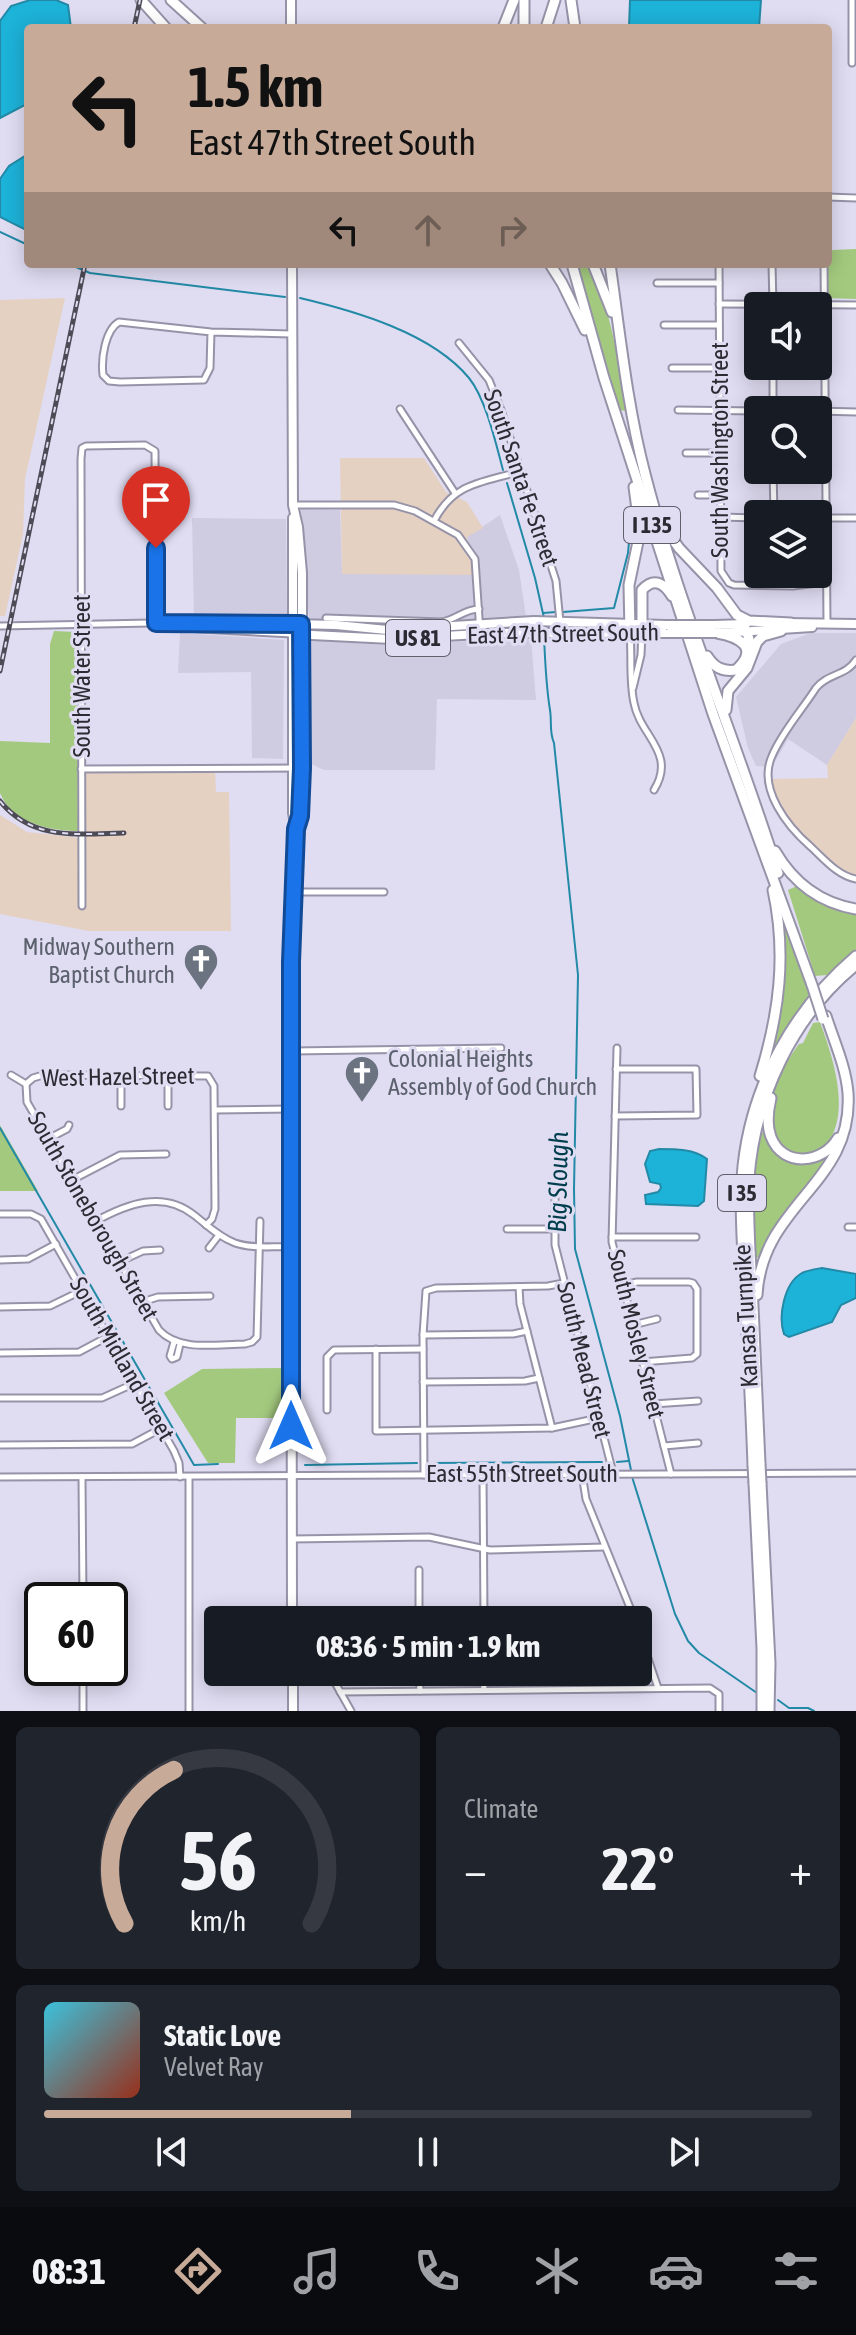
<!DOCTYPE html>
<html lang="en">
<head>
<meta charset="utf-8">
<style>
	:root { --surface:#171b24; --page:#20242c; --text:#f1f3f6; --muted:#9ea1a6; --line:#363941; --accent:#c8aa99 }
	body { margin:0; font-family:"Asap Condensed",sans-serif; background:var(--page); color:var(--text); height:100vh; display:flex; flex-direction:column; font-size:30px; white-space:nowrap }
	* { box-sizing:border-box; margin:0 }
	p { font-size:26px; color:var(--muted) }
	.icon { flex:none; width:44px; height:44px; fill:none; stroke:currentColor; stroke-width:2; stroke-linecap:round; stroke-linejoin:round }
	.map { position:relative; height:1711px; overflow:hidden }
	.panel { display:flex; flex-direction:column; gap:16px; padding:16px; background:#0d0f14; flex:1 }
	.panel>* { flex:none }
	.hud { position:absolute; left:24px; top:24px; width:808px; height:244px; border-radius:8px; box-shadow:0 4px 20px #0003; background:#c8aa99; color:#111; overflow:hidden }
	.buttons { position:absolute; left:744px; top:292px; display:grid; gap:16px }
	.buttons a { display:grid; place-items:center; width:88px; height:88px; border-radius:8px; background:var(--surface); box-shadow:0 4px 20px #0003; font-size:40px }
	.speed { position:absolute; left:24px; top:1582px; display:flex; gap:16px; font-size:40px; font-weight:700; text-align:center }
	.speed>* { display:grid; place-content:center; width:104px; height:104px; border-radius:50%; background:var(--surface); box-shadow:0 4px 20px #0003; line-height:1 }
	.speed .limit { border:4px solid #111; border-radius:12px; background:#fff; color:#111 }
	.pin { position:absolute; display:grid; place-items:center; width:68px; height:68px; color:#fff; margin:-82px -34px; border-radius:50% 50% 50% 0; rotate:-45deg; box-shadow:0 0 8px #0007 }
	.pin .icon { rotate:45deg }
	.me { position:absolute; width:88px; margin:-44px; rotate:0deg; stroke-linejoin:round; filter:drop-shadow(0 0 6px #0008) }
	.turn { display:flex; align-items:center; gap:28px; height:168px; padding:0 32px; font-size:36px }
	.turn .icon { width:104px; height:104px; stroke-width:2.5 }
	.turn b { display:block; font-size:56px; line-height:68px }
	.lanes { display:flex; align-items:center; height:76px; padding:0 32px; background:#0003; justify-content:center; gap:40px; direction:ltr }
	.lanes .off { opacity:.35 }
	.big { font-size:60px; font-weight:700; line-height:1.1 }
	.panel .widget { flex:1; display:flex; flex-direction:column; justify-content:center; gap:12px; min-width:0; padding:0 28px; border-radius:12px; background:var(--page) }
	.panel .dial { align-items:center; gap:0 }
	.dial svg { height:208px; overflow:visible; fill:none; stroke:var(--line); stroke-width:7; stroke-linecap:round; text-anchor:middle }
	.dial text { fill:var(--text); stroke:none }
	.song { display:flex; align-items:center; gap:24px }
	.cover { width:96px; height:96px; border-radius:12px; background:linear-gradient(135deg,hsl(190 70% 55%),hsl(10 70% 35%)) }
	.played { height:8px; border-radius:4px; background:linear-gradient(90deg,var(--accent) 40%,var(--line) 40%) }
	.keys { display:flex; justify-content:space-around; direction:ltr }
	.heat { display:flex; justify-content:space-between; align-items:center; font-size:44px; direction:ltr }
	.panel .tiles { flex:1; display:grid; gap:16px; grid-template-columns:1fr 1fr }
	.widget:last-child { grid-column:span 2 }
	.trip { position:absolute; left:204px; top:1606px; width:448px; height:80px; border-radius:8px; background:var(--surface); box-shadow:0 4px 20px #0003; font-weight:700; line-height:80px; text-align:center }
	.dock { display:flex; height:128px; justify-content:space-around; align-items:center; background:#090b0e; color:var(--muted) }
	.dock .icon { width:56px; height:56px }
	.dock .selected { color:var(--accent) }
	.dock b { font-size:36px; color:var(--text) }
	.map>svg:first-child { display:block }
	.commercial { fill:#cfcbe1 }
	.industrial { fill:#e5d1c2 }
	.green { fill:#a3c97e }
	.water { fill:#1db2d8; stroke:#228aa6; stroke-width:2 }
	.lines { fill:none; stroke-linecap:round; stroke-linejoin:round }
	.stream { stroke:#228aa6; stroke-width:2 }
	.minor-casing { stroke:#9693a8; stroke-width:9 }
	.major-casing { stroke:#9693a8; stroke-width:12 }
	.highway-casing { stroke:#9693a8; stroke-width:13 }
	.minor { stroke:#fff; stroke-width:5 }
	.major { stroke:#fff; stroke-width:8 }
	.highway { stroke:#fff; stroke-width:9 }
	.rail-casing { stroke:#4d4b56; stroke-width:5 }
	.rail { stroke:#e0dcf2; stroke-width:2; stroke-dasharray:6; stroke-linecap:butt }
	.major-bridge-casing { stroke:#9693a8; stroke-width:12; stroke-linecap:butt }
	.highway-bridge-casing { stroke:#9693a8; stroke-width:13; stroke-linecap:butt }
	.major-bridge { stroke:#fff; stroke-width:8 }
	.highway-bridge { stroke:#fff; stroke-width:9 }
	.route-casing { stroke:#114b97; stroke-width:20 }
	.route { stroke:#1a73e8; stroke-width:14 }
	.labels { text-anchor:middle; stroke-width:6; stroke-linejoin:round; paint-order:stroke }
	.shield { fill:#e0dcf2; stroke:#62606c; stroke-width:2 }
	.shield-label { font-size:22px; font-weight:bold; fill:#2c2b33 }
	.street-label { font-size:24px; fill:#2c2b33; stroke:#e0dcf2 }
	.worship-label { font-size:24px; fill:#5b616d; stroke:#e0dcf2; text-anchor:end }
	.water-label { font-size:26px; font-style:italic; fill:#003d4d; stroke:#e0dcf2 }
</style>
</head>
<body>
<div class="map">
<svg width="856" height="1711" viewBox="0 0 856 1711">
	<rect width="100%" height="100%" fill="#e0dcf2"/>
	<!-- commercial -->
	<g class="commercial">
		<polygon points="301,509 340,510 342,573 474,574 467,537 500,515 519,570 526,617 404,626 309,620"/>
		<polygon points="192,518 286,519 287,618 194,618"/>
		<polygon points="180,633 284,640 283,759 252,758 251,672 178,673"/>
		<polygon points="811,633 856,633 856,718 827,765 788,739 772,767 756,766 748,748 736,697 781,644"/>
		<polygon points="531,638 536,700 437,699 435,770 324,770 309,763 310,640 384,645"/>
	</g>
	<!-- industrial -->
	<g class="industrial">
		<polygon points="65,298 25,479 23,534 5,616 0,616 0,300"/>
		<polygon points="340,458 424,458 446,492 467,502 483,528 467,537 474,575 342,574"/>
		<polygon points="856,718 856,879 844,876 792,831 784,816 770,779 828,778 827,765"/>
		<polygon points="81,769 215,769 216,792 229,792 231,931 89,931 0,914 0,815 27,832 81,838"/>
	</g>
	<!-- green -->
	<g class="green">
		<polygon points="856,249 856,299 826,298 828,254 833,250"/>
		<path d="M 574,264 L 588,264 C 612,310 618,360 626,411 L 619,410 Z"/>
		<path d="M 54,631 L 77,632 L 78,831 C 50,831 12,823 0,793 C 0,782 0,754 0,741 L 50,743 L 50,644 Z"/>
		<polygon points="797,886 823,901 856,911 856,950 827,975 815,976 788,890"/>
		<path d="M 785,915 L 809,996 L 786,1028 L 775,1048 L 772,1048 C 783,1004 785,962 781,916 Z"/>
		<path d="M 820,1022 C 834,1060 856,1126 817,1153 C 801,1163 786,1149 774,1139 C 773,1130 770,1120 770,1112 C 771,1090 786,1061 799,1044 L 803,1043 L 813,1023 Z"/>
		<polygon points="0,1125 38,1191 0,1191"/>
		<path d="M 760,1132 L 766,1134 C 776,1161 809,1170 832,1152 L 810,1185 L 783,1214 L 769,1235 L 760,1257 L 756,1258 L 753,1187 Z"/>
		<polygon points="285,1368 285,1418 236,1418 235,1463 208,1463 164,1393 202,1369"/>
	</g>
	<!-- water -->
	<g class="water">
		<polygon points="30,0 56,0 68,5 71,28 28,28 28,101 25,105 0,118 0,21 11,6"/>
		<polygon points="630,0 761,0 759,28 629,28"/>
		<polygon points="28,154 28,231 0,217 0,179 9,166"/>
		<path d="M 659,1149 C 676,1149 694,1149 707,1159 L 704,1201 L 698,1206 L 646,1204 L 645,1195 L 658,1192 L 661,1188 L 660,1184 L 650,1182 L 645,1164 L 650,1151 Z"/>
		<path d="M 822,1268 L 856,1274 L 856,1298 L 841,1305 L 832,1322 L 789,1337 L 784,1334 C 778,1316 784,1283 802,1273 C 808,1270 816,1269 822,1268 Z"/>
	</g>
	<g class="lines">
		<!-- stream -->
		<g class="stream">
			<polyline points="0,232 28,245"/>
			<polyline points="69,264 90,273 285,297"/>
			<path d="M 300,298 C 355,311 432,333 469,378 C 486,399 496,444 503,470"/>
			<polyline points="507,483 535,578 544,618"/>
			<polyline points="563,612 614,608 628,553 632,508"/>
			<polyline points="543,613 556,612"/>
			<path d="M 544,636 C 545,661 546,686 550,710 C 552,722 549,732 554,743 L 578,975 L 574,1189 L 575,1249 L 620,1416 L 633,1480 L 675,1614 L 688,1641 L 699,1653 L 757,1693"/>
			<polyline points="0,1128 194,1465 218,1464"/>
			<polyline points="617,1462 628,1461"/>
			<polyline points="429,1463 602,1462"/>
			<polyline points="305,1465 417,1463"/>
			<polyline points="778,1700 789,1708 808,1708 814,1711"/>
		</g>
		<defs>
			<g id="minor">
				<polyline points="852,0 852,63"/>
				<polyline points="828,197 856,198"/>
				<polyline points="719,264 721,571 729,583 734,585 793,586 826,582"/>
				<polyline points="772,264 773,306"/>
				<polyline points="824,264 827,623"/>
				<polyline points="657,283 719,283"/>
				<polyline points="719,304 856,305"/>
				<polyline points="664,325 719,325"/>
				<path d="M 211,332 L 210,368 L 204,380 L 120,382 L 109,381 L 103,375 C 101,359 105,330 119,322 L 211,332 L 291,334"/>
				<polyline points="459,343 489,380 501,410 556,581 560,622"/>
				<polyline points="773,366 773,410"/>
				<polyline points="672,368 719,368"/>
				<polyline points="400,409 455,493"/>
				<polyline points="678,410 758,411"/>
				<polyline points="818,411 856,412"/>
				<polyline points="686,453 720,453"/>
				<polyline points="773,470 774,514"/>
				<polyline points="698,495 720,495"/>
				<polyline points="293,505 394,505 415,511 458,535 475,559 480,633"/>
				<polyline points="720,517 758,518"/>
				<polyline points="818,518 856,518"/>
				<path d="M 434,521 C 454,482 482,483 521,471"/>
				<path d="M 326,618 L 441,622 C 456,620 464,609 479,609"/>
				<polyline points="165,625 183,628 292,634"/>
				<polyline points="0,626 201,622 293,624"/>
				<path d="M 630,633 C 632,656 629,680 634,703 C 640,736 677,753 654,790"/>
				<path d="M 856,660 C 846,676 828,673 816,688 C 802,710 782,732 772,756 C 757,789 788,827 811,847 C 824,859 838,876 856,879"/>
				<polyline points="633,688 641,655 642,632"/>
				<polyline points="81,769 302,768"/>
				<polyline points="293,892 384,892"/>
				<polyline points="82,906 81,459 82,448 86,446 145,445 155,451 156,623"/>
				<polyline points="617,1048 612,1242 671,1474"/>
				<polyline points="292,1051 501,1048"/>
				<polyline points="11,1075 26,1084"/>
				<polyline points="121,1075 121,1106"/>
				<polyline points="168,1075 168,1106"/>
				<path d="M 26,1084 L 27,1102 L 159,1330 C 179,1352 217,1344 245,1344 L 252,1342 L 257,1337 L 260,1221"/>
				<polyline points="26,1084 33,1078 43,1075 208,1076 214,1086 215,1209 212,1219 206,1225"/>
				<polyline points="215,1110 291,1109"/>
				<polyline points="615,1116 697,1115 696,1069 616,1069"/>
				<polyline points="48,1139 67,1129 69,1125"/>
				<polyline points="72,1180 120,1155 166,1154"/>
				<polyline points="555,1198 555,1245 613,1473"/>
				<polyline points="0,1214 31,1214 41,1219 174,1451 179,1463 180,1477"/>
				<path d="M 96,1221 C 127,1204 163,1190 194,1215 C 207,1225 219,1237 235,1243 C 252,1249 273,1246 291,1247"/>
				<polyline points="848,1227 856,1227"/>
				<polyline points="507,1229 554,1229"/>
				<polyline points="612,1237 696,1237"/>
				<polyline points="209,1248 219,1235"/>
				<polyline points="0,1260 28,1259 56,1244"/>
				<polyline points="119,1262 143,1251 160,1250"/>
				<polyline points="623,1285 637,1282 689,1282 693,1283 697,1289 697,1354 692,1358 642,1362"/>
				<polyline points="519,1287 520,1304 552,1428"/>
				<polyline points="142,1302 158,1297 210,1296"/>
				<polyline points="0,1307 50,1306 83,1290"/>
				<polyline points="633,1325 657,1319"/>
				<polyline points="423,1335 513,1334 527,1331"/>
				<polyline points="174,1342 170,1356 172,1359 177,1357 180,1344"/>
				<polyline points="376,1349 376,1431 552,1428 599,1418"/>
				<polyline points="0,1353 79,1352 109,1336"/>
				<polyline points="423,1382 525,1381 539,1378"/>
				<polyline points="0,1398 102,1398 135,1383"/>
				<polyline points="653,1404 698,1401"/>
				<polyline points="327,1410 327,1357 334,1350 423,1349"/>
				<polyline points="0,1445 132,1444 162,1428"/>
				<polyline points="664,1446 698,1443"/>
				<polyline points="582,1474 586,1499 635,1620"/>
				<polyline points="424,1475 423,1335 426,1291 436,1288 548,1286 564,1283"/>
				<polyline points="483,1475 484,1620"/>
				<polyline points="0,1477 856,1473"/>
				<polyline points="82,1477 83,1600"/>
				<polyline points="189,1477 189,1711"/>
				<polyline points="292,1539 429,1537 490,1550 605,1547"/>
				<polyline points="419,1570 419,1620"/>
				<polyline points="484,1620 633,1617"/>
				<polyline points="638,1629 658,1688"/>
				<polyline points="329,1672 351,1711"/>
				<polyline points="419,1672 420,1691"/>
				<polyline points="483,1672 484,1690"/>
				<polyline points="340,1692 710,1688 719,1694 719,1711"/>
				<polyline points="83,1711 83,1668"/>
			</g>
			<g id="major">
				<polyline points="291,0 291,28"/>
				<polyline points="292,264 293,505 298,527 302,573 302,768 300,816 296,829 291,962 292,1620"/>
				<polyline points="293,518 293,813 295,824"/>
				<polyline points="787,623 856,624"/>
				<polyline points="293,624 336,625 387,630 534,621 666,625"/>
				<polyline points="715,625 746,624"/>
				<polyline points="721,633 812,627"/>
				<polyline points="292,634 391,639 497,633 669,633"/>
				<polyline points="293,1711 293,1672"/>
			</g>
			<g id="highway">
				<polyline points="141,0 166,28"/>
				<polyline points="171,0 202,28"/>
				<polyline points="524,0 524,28"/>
				<polyline points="571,0 575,28"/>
				<polyline points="503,28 514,0"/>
				<polyline points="546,28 555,0"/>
				<polyline points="550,264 562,283 585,330"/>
				<polyline points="572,264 604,378 713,714 812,985"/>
				<polyline points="593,264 612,312"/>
				<path d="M 610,264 C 620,334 627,405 645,474 C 680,610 736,739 778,873"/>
				<polyline points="663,525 679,548 717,588 737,615 749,621 791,623"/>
				<polyline points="739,624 747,632 752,651"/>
				<polyline points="630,632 629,585 640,532 634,487"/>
				<path d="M 642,632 L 642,590 C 654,577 664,583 672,596"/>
				<path d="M 707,656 C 714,667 722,672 736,670 C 760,648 740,637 717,633"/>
				<polyline points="726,710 728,691 747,668 757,642 763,636 781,631"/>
				<path d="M 775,851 C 793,882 820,903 856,909"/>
				<path d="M 760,1076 C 779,1014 787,955 773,890"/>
				<path d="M 771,1098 C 768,1111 766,1124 771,1137 C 783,1168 823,1164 838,1138"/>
				<path d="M 757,1295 C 762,1203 854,1184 848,1093 C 846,1067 834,1041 826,1016"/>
				<path d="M 760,1464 C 758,1411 755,1359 753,1306 C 751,1263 747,1220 749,1178 C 755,1097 793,1016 856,965"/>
				<path d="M 753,1465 C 751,1408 748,1351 745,1294 C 743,1251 739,1208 743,1166 C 752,1083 794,1009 856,956"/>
				<polyline points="754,1483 762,1648 762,1711"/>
				<polyline points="761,1483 770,1663 769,1711"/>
			</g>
		</defs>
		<!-- minor casing -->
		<use href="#minor" class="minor-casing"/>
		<!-- major casing -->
		<use href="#major" class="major-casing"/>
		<!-- highway casing -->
		<use href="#highway" class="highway-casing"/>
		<!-- minor -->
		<use href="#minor" class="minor"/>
		<!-- major -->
		<use href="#major" class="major"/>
		<!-- highway -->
		<use href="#highway" class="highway"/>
		<defs>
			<g id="rail">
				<polyline points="134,28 140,0"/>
				<polyline points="0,671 85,264"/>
				<path d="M 0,801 C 32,841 78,834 124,833"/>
			</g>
		</defs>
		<!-- rail casing -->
		<use href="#rail" class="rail-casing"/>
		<!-- rail -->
		<use href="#rail" class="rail"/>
		<defs>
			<g id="major-bridge">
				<polyline points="666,625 715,625"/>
				<polyline points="669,633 717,633"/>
			</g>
			<g id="highway-bridge">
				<polyline points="812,985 823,1019"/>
				<polyline points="760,1464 761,1483"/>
				<polyline points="753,1465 754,1483"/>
			</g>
		</defs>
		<!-- major-bridge casing -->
		<use href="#major-bridge" class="major-bridge-casing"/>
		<!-- highway-bridge casing -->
		<use href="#highway-bridge" class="highway-bridge-casing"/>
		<!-- major-bridge -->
		<use href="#major-bridge" class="major-bridge"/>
		<!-- highway-bridge -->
		<use href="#highway-bridge" class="highway-bridge"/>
	</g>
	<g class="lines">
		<defs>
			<polyline id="route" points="156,548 156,623 301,624 302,768 300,816 296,829 291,962 291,1426"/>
		</defs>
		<!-- route casing -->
		<use href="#route" class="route-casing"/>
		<!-- route -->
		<use href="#route" class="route"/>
	</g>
	<!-- icons -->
	<defs>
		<symbol id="church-pin" viewBox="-11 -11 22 30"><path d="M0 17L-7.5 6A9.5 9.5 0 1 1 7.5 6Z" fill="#6b7280" stroke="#e0dcf2"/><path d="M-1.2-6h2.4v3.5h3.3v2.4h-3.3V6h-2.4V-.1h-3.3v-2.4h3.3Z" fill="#fff"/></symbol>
	</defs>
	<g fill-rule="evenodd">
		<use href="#church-pin" x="181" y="941" width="40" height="54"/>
		<use href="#church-pin" x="342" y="1053" width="40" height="54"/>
	</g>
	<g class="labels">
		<!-- shield labels -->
		<g class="shield">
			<rect x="624" y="507" width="56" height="36" rx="6"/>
			<rect x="386" y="620" width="64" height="36" rx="6"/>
			<rect x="718" y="1175" width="48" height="36" rx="6"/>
		</g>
		<g class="shield-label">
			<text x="652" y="533">I 135</text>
			<text x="418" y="646">US 81</text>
			<text x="742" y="1201">I 35</text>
		</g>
		<!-- street labels -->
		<g class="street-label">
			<text transform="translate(720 450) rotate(-90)" y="8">South Washington Street</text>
			<text transform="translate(521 478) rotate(71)" y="8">South Santa Fe Street</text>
			<text transform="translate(563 634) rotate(-1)" y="8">East 47th Street South</text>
			<text transform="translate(82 676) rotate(-90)" y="8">South Water Street</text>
			<text transform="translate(118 1077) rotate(-1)" y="8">West Hazel Street</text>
			<text transform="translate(93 1216) rotate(60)" y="8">South Stoneborough Street</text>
			<text transform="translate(746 1316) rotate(-93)" y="8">Kansas Turnpike</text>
			<text transform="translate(636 1334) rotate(76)" y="8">South Mosley Street</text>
			<text transform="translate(122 1359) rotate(60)" y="8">South Midland Street</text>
			<text transform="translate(584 1360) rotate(76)" y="8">South Mead Street</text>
			<text x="522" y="1482">East 55th Street South</text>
		</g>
		<!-- worship labels -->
		<g class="worship-label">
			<text x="175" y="955">Midway Southern<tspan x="175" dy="28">Baptist Church</tspan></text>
			<text x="388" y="1067" text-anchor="start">Colonial Heights<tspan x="388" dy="28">Assembly of God Church</tspan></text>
		</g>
		<!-- water labels -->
		<g class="water-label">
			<text transform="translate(558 1182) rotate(-89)" y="9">Big Slough</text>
		</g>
	</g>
</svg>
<div class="buttons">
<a><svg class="icon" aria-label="sound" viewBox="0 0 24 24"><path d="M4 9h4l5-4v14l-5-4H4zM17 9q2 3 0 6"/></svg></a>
<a><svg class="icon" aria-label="search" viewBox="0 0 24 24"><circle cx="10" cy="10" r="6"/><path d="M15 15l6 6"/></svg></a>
<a><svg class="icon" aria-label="layers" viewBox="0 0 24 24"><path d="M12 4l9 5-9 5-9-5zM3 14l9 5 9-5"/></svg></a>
</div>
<div class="speed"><div class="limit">60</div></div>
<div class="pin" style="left:156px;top:548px;background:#d93025"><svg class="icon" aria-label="arrive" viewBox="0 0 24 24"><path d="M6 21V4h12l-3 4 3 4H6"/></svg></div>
<svg class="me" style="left:291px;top:1426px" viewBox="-20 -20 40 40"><path d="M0-17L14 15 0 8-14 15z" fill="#1a73e8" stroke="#fff" stroke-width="4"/></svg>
<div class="trip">08:36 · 5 min · 1.9 km</div>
<div class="hud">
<div class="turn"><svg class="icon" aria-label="left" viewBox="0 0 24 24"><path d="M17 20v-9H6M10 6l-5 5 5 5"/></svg><div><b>1.5 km</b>East 47th Street South</div></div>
<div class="lanes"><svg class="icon" aria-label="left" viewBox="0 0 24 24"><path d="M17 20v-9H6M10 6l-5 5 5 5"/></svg><svg class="icon off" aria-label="ahead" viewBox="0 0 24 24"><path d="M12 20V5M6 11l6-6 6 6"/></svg><svg class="icon off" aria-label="right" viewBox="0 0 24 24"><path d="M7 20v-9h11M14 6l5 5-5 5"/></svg></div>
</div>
</div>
<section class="panel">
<div class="tiles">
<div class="widget dial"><svg viewBox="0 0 100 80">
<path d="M14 69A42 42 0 1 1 86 69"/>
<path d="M14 69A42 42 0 0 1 33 10" stroke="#c8aa99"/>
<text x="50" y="56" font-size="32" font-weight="700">56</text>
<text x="50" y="72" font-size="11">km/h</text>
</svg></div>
<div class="widget"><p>Climate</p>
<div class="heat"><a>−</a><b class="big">22°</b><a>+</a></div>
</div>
<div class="widget">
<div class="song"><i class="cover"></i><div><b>Static Love</b><p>Velvet Ray</p></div></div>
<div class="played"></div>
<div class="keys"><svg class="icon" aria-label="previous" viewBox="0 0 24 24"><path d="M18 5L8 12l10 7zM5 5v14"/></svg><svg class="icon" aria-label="pause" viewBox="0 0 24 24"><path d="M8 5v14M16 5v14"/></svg><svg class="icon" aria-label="next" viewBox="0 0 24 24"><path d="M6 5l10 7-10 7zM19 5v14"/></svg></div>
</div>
</div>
</section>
<nav class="dock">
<b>08:31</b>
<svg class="icon selected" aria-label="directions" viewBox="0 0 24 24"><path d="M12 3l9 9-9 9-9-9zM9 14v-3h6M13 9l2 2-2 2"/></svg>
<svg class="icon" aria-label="music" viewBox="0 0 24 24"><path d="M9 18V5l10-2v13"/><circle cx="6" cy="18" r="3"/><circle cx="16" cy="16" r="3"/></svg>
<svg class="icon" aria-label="phone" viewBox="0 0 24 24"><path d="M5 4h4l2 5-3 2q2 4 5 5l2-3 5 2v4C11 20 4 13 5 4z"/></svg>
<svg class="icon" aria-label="climate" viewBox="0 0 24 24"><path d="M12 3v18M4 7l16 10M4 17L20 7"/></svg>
<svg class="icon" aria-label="car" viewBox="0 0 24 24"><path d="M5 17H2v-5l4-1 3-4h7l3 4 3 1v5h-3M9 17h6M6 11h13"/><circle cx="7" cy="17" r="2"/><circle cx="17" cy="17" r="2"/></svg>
<svg class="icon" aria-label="filters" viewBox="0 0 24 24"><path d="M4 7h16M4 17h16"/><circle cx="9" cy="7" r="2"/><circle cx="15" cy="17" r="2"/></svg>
</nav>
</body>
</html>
